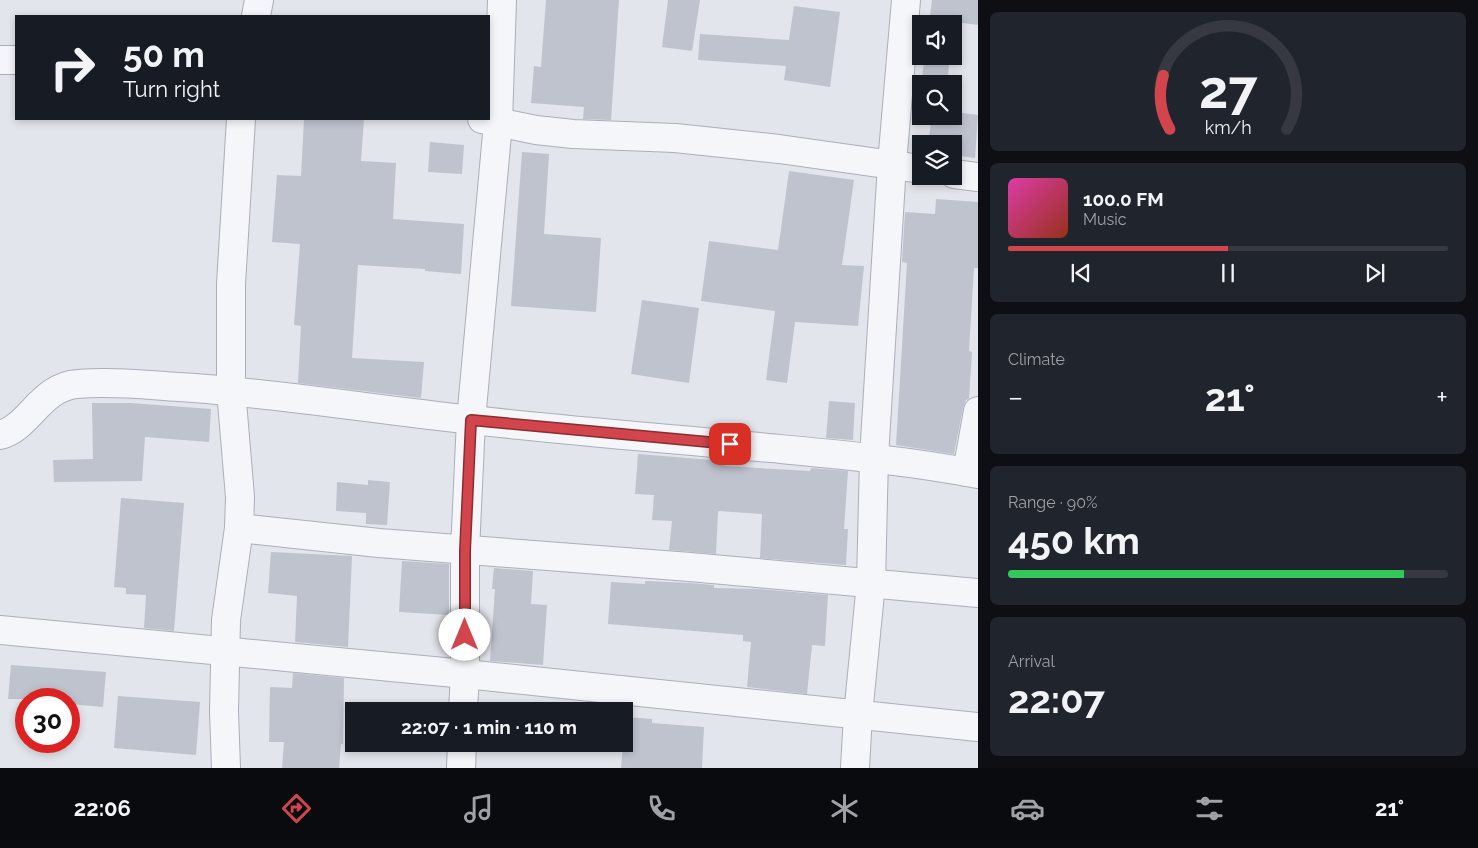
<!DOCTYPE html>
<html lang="en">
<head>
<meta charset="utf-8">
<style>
	:root { --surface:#171b24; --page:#20242c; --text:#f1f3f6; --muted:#9ea1a6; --line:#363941; --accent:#d2454c }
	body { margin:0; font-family:Raleway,sans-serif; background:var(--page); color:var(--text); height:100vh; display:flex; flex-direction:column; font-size:19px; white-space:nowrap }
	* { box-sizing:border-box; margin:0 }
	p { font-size:16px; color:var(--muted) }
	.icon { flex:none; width:28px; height:28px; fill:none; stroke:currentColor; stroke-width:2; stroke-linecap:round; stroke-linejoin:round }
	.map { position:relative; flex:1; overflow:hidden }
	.side { display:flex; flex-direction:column; gap:12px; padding:12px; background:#0d0f14; width:500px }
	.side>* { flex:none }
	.hud { position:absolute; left:15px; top:15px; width:475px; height:105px; border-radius:0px; box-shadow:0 2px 8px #0003; background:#171b24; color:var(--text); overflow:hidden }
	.controls { position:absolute; left:912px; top:15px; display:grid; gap:10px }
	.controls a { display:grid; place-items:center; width:50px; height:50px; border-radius:0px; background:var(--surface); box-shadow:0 2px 8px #0003; font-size:25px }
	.speed { position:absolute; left:15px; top:688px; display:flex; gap:10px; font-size:25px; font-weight:700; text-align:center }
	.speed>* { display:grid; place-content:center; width:65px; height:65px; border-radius:50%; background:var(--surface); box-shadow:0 2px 8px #0003; line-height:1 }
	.speed .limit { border:8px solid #d22; background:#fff; color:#111 }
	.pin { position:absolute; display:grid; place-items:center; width:42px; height:42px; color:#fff; margin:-21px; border-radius:10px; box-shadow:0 2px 8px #0006 }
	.me { position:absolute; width:55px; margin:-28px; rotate:0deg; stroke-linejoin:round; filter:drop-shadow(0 0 4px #0008) }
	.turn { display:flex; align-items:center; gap:18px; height:105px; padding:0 25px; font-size:22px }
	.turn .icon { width:65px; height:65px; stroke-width:2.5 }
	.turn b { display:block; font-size:35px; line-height:42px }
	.big { font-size:38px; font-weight:700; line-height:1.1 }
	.side .tile { flex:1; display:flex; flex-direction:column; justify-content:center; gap:8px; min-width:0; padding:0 18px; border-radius:8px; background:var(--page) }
	.side .dial { align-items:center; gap:0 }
	.dial svg { height:130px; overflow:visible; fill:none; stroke:var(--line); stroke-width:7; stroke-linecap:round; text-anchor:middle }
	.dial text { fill:var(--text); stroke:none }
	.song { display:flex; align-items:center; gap:15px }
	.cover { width:60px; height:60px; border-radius:8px; background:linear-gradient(135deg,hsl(320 70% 55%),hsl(10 70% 35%)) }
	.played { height:5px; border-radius:2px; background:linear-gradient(90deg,var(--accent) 50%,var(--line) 50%) }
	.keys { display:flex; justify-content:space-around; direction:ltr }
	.heat { display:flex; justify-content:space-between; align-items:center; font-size:28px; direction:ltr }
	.charge { height:8px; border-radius:4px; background:linear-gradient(90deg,#34c759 90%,var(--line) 0) }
	.trip { position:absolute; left:345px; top:702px; width:288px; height:50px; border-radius:0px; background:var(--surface); box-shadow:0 2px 8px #0003; font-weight:700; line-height:50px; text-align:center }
	.dock { display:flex; height:80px; justify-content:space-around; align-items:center; background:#090b0e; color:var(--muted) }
	.dock .icon { width:35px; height:35px }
	.dock .current { color:var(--accent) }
	.dock b { font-size:22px; color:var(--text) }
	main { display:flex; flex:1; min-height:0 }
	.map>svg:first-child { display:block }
	.building { fill:#bfc3ce }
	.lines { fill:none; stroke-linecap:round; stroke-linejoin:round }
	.minor-casing { stroke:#aaafb9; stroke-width:30 }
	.tertiary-casing { stroke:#aaafb9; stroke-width:30 }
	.minor { stroke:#f5f6f9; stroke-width:28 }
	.tertiary { stroke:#f5f6f9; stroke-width:28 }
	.route-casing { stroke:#882d31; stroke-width:12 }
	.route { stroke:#d2454c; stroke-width:9 }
</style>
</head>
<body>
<main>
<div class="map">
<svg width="978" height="768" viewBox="0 0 978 768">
	<rect width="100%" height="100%" fill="#e2e5eb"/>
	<!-- building -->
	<g class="building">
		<polygon points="546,0 619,0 611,120 583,119 584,107 531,103 534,66 541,67"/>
		<polygon points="668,0 700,0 692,51 662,47"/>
		<polygon points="932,0 978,0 978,25 955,22 954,32 954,24 929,24"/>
		<polygon points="794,6 840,12 830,87 784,80 786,66 698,60 700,34 789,40"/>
		<polygon points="925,56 950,56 947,84 921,84"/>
		<polygon points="954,112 978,115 975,158 954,155 954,144 928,144 932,116 954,116"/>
		<polygon points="304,119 364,119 361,161 396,163 393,219 464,224 461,274 425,271 425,269 358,265 352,358 424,362 421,398 298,383 301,326 294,325 300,244 272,242 277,175 301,176"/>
		<polygon points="430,142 464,145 462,174 428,172"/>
		<polygon points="522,152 549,154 544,234 601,238 596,312 511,306"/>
		<polygon points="789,171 854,180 842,265 864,266 858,326 795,322 787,383 766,380 775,311 701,301 709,241 778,250"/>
		<polygon points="936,199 978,202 978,268 974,268 969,351 972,352 969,399 966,400 963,408 954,454 896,445 907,263 902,262 905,212 935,214"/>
		<polygon points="642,300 699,308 689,383 631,374"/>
		<polygon points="829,401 855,403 853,440 826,438"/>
		<polygon points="92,403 130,403 211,409 209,442 145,437 142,481 54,482 53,460 93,459"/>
		<polygon points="638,454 725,461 725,466 810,471 811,468 848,471 844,529 848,529 846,565 760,558 762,514 718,511 716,554 669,550 672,521 652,520 654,495 635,494"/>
		<polygon points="368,480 390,482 387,525 366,524 366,513 336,511 337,482 368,485"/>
		<polygon points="121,498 184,503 174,631 144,628 146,595 126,594 126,588 114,587"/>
		<polygon points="271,552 352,556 348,647 295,642 297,596 268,593"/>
		<polygon points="402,561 449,564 449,615 399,612"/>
		<polygon points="494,568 533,571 531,604 547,605 543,665 490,661 495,589 492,589"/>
		<polygon points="645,581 689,583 714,585 714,588 758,589 828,595 825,646 812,645 807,694 747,687 751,642 743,641 743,635 608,624 611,582 645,584"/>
		<polygon points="11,665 106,672 103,707 69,704 69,699 8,699"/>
		<polygon points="293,673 344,678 343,744 341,744 339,768 282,768 284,742 269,742 270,687 292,688"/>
		<polygon points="118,696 200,702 196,755 114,748"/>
		<polygon points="625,717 652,719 652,723 704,727 702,768 621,768"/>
	</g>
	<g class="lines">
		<defs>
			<g id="minor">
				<polyline points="256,16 259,0"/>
				<polyline points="0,60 16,60"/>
				<polyline points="482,119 536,130 573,134 675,138 779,149 921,169"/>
				<polyline points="954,174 978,177"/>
				<path d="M 0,435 C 29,428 41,386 78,384 C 111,381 146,385 179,387 C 277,393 375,410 473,420 C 568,431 663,438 759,447 C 832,454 905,460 978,474"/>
				<polyline points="967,472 978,411"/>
				<polyline points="239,528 379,543 690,567 978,593"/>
				<polyline points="0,630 465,674 978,727"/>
				<polyline points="463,711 465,674 465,551 471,420 498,123 502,0"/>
				<polyline points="226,768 224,711 226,620 239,528 240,497 231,390 231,284 241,119"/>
				<polyline points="461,768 462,744"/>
			</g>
			<polyline id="tertiary" points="855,768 858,715 871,583 874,457 892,164 906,0"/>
		</defs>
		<!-- minor casing -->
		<use href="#minor" class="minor-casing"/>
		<!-- tertiary casing -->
		<use href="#tertiary" class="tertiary-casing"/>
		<!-- minor -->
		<use href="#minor" class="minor"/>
		<!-- tertiary -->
		<use href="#tertiary" class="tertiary"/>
	</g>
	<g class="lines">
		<defs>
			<polyline id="route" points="465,635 465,551 471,420 730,444"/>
		</defs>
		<!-- route casing -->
		<use href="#route" class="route-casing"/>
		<!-- route -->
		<use href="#route" class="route"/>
	</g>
</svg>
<div class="controls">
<a><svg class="icon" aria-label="sound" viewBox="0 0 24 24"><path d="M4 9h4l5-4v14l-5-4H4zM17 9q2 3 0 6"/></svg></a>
<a><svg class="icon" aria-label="search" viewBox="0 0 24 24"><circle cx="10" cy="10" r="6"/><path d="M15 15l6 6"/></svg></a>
<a><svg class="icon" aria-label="layers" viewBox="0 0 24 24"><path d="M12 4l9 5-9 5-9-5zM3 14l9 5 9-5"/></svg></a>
</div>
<div class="speed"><div class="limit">30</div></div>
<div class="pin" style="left:730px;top:444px;background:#d93025"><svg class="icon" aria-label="arrive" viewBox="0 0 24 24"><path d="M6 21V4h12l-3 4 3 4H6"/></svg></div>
<svg class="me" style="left:465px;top:635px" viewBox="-20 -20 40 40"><circle r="19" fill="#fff"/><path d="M0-13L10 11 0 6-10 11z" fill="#d2454c"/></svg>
<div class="trip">22:07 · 1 min · 110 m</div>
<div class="hud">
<div class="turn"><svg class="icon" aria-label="right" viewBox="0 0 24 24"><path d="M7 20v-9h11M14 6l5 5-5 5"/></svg><div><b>50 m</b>Turn right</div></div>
</div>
</div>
<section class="side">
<div class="tile dial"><svg viewBox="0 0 100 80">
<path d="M14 69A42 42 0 1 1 86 69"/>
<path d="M14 69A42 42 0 0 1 10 36" stroke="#d2454c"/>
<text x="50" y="56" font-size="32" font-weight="700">27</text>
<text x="50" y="72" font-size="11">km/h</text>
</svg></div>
<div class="tile">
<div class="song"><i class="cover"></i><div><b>100.0 FM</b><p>Music</p></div></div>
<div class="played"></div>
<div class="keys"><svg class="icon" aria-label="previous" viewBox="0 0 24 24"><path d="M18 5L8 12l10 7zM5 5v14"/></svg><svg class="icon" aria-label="pause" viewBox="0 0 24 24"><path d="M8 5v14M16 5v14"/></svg><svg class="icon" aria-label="next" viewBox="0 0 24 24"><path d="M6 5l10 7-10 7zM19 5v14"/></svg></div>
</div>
<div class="tile"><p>Climate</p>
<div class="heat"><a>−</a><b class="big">21°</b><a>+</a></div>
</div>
<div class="tile"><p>Range · 90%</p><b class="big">450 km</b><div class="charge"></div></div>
<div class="tile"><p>Arrival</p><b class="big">22:07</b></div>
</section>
</main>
<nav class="dock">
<b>22:06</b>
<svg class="icon current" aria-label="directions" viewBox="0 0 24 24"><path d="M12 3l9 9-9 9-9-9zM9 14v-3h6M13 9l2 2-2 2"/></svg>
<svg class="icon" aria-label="music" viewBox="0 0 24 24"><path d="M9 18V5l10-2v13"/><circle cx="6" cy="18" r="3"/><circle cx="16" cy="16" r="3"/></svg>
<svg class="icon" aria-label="phone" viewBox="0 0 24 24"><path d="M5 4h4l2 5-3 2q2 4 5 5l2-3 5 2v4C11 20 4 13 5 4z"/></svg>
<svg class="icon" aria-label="climate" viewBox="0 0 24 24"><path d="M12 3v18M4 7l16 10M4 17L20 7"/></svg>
<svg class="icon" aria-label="car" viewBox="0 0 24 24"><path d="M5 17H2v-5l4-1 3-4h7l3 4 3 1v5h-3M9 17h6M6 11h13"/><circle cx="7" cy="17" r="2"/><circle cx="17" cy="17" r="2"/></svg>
<svg class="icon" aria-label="filters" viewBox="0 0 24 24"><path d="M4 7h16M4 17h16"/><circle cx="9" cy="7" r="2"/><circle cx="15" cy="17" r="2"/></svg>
<b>21°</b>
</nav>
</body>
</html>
